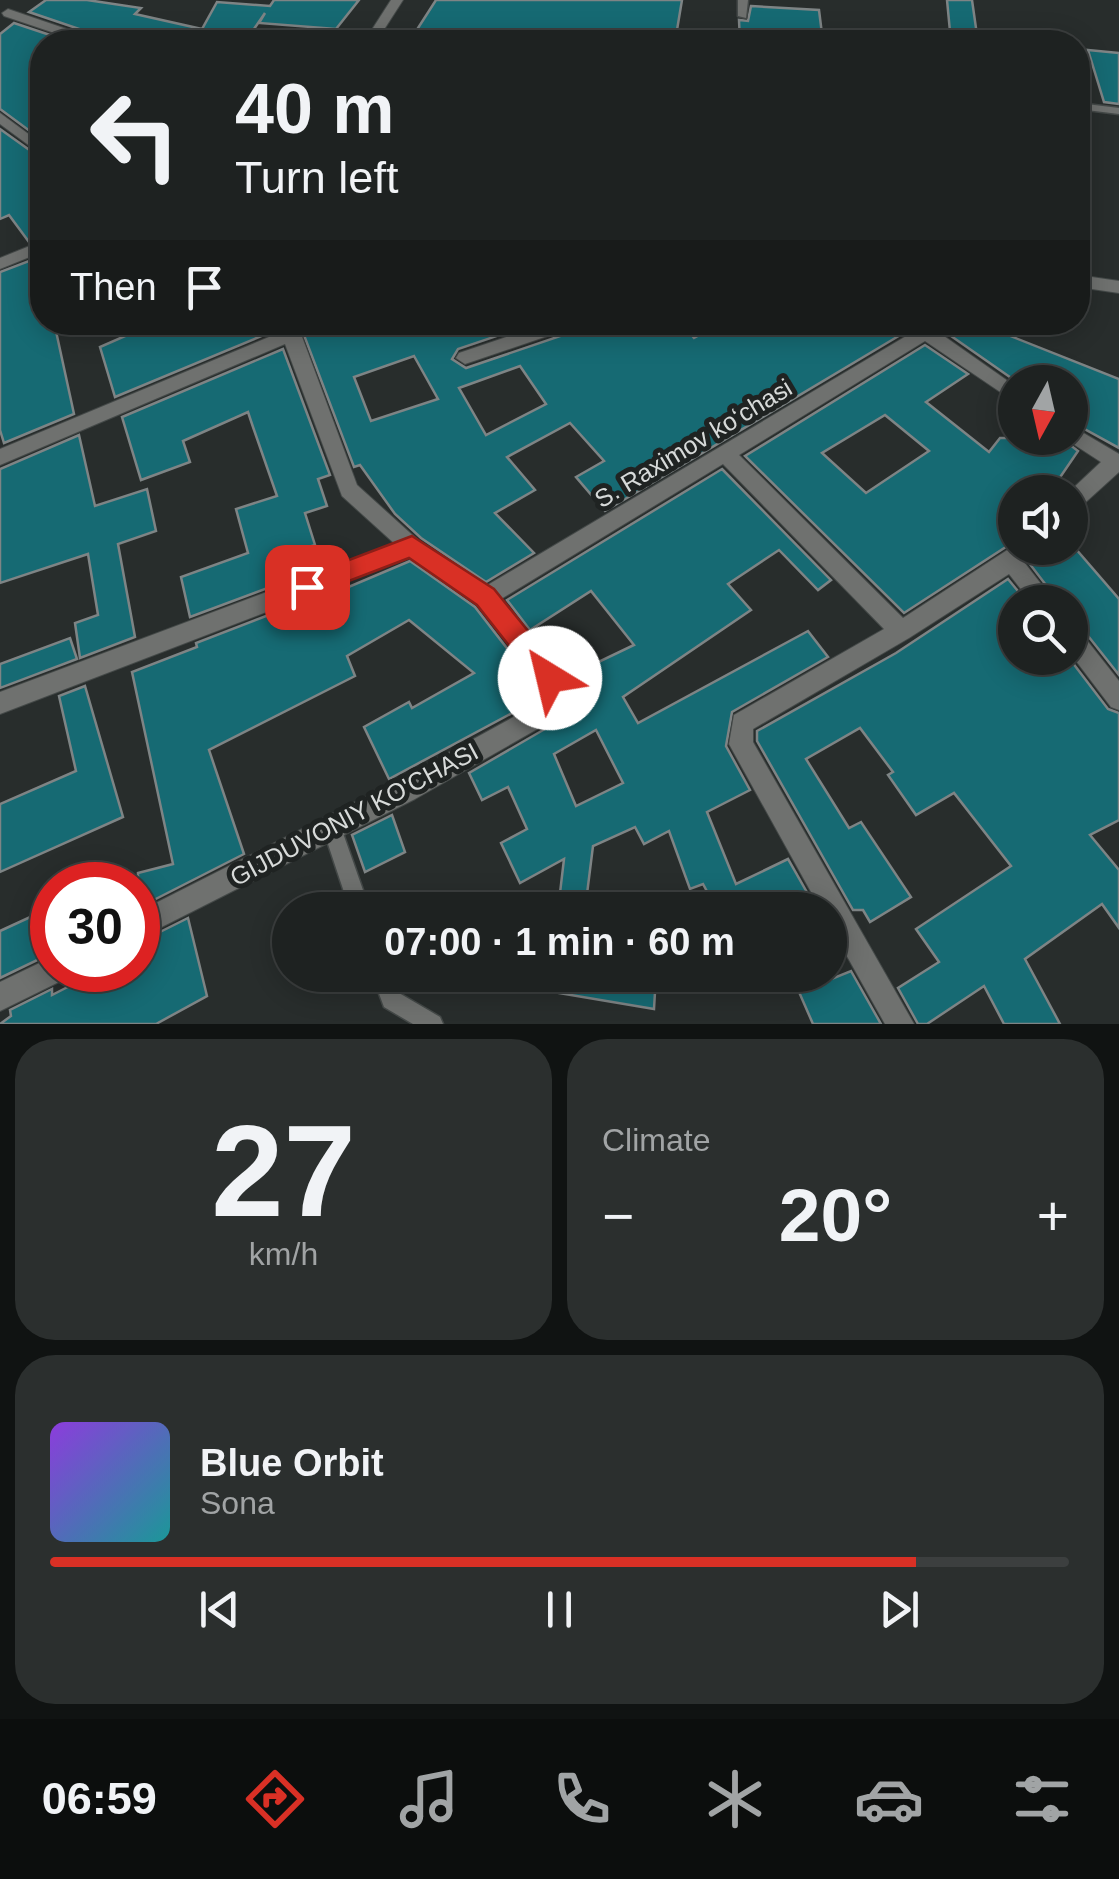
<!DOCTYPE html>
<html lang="en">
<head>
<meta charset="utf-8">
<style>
	:root { --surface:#1e2221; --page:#2b2f2e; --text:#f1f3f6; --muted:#a1a4a5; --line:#3c3f3f; --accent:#d93025 }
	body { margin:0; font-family:Arial,sans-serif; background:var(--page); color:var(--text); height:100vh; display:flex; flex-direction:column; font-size:38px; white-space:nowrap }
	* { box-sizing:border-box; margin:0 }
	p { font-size:32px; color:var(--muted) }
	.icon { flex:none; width:55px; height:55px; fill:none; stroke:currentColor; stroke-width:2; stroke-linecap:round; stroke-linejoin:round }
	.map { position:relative; height:1024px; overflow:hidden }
	.side { display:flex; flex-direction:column; gap:15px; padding:15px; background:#101312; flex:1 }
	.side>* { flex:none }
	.top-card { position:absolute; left:30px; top:30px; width:1060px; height:305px; border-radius:40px; box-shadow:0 5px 25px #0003,0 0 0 2px var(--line); background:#1e2221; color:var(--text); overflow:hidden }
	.needle { width:65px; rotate:188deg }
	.tools { position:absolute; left:998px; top:365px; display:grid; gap:20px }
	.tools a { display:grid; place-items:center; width:90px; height:90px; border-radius:50%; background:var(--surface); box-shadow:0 5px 25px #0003,0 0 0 2px var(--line); font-size:50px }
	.speed { position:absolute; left:30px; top:862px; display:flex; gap:20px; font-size:50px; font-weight:700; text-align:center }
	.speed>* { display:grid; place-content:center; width:130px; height:130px; border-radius:50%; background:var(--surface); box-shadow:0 5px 25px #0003,0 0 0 2px var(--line); line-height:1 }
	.speed .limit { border:15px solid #d22; background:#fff; color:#111 }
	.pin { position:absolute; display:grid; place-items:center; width:85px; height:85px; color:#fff; margin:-42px; border-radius:20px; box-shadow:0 5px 15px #0006 }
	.me { position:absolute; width:110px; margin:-55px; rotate:324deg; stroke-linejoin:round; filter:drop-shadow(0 0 8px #0008) }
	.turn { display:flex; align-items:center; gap:35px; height:210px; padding:0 40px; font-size:45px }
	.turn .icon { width:130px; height:130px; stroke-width:2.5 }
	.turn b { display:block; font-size:70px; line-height:85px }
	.then { display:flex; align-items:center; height:95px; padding:0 40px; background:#0003; gap:20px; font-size:38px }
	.big { font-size:75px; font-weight:600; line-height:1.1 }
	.side .widget { flex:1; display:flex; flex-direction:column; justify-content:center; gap:15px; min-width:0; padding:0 35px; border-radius:40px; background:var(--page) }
	.side .dial { align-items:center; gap:0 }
	.dial b { font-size:130px; line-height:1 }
	.song { display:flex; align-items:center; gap:30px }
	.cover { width:120px; height:120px; border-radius:15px; background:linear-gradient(135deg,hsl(270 70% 55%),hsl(180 70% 35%)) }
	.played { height:10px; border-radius:5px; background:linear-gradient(90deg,var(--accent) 85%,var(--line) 85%) }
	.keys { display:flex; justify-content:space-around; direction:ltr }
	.heat { display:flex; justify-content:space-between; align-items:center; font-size:55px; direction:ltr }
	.side .tiles { flex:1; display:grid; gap:15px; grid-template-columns:1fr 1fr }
	.widget:last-child { grid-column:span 2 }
	.trip { position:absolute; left:272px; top:892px; width:575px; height:100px; border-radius:50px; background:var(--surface); box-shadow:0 5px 25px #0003,0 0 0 2px var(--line); font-weight:600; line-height:100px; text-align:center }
	.menu { display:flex; height:160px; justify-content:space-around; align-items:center; background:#0c0e0d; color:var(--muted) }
	.menu .icon { width:70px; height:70px }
	.menu .current { color:var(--accent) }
	.menu b { font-size:45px; color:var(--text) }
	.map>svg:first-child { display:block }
	.building { fill:#166a73; stroke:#7e8485; stroke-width:2.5; fill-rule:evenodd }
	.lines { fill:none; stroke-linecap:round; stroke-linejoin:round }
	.service-casing { stroke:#444948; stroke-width:3 }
	.minor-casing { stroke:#444948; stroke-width:2 }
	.service { fill:#6f716f; fill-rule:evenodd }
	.minor { fill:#6f716f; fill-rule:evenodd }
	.route { fill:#d93025; stroke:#8d1f18; stroke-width:2.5 }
	.labels { text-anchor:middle; stroke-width:10; stroke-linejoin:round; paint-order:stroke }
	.street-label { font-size:25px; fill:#d7dad9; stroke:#1f2322 }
</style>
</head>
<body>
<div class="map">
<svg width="1119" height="1024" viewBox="0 0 1119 1024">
	<rect width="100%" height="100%" fill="#282d2c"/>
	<!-- building -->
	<g class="building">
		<polygon points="46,0 87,0 141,8 135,14 202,29 217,2 270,6 274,0 359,0 336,29 259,23 265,13 245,42 102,42 97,35 29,12"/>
		<polygon points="436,0 682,0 675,42 409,42"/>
		<polygon points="947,0 972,0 978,42 951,42"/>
		<polygon points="751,6 819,10 823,42 740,42 739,20 748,21"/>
		<polygon points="14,23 71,42 42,42 42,140 0,109 0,34"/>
		<polygon points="1088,50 1119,53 1119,104 1104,102"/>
		<polygon points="0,129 42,159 42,238 29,242 9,215 0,219"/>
		<polygon points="42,256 42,322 54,322 74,414 4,443 0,430 0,272"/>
		<polygon points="134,322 274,322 276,330 115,397 100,347 139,330"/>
		<path d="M 299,322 L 538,322 L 458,349 L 452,359 L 466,368 L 578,330 L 582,322 L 681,322 L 694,338 L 723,322 L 899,322 L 907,331 L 605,511 L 576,477 L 604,461 L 570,423 L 507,457 L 535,490 L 495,513 L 534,553 L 486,582 L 421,538 L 395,514 L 360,465 L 354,467 ZM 414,356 L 438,399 L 371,421 L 354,377 ZM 520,366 L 546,404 L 486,435 L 459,388 Z"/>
		<polygon points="931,322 975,322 1119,379 1119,448 1070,421 1070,382 1017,382"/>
		<path d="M 925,345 L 968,374 L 926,402 L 989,452 L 1000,438 L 1061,438 L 1078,451 L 1050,492 L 1015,492 L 1015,541 L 904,613 L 745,456 ZM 885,415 L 929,451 L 866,493 L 822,453 Z"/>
		<polygon points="283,349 330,475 318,479 327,506 305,513 315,545 290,553 297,577 190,617 181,577 248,553 236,509 277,496 253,427 248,412 183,441 190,462 141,480 122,417"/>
		<polygon points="79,435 95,506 147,489 156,531 118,544 135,637 80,658 75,623 98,615 88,554 0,583 0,469"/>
		<path d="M 722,469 L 831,580 L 818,590 L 779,550 L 728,584 L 751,610 L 623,697 L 638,723 L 808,631 L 828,657 L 732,712 L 726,746 L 750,790 L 707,812 L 736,884 L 788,859 L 817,910 L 683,910 L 710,897 L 703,884 L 690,889 L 669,831 L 644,844 L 635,827 L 593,846 L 585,910 L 558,910 L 564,859 L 520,883 L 501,843 L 527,829 L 508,787 L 482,800 L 469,773 L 576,711 L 580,699 L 567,677 L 634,645 L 591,591 L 530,630 L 507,600 ZM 596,730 L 623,783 L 576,806 L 554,754 Z"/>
		<polygon points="1047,548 1075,548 1119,599 1119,675 1081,627 1070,623 1070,602 1059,602 1029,563"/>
		<polygon points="410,561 475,607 544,696 389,779 364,727 409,702 412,708 474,673 409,620 347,656 355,676 209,750 244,854 138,908 138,873 173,864 132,672 197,647 196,643 305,601 306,605"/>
		<polygon points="1008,579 1027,602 1015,602 1015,658 1069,658 1108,709 1119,713 1119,820 1090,835 1119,870 1119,928 1102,904 1025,959 1060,1024 1004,1024 984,986 927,1024 918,1024 898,988 939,962 916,929 1011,866 954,793 916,815 888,775 893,772 860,728 806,759 849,828 861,822 911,897 870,922 863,910 853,910 757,741 757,731 896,653"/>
		<polygon points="70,638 77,659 0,688 0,664"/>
		<polygon points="85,686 123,817 0,872 0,804 76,771 59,696"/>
		<polygon points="392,815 405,852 365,872 352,835"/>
		<polygon points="52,907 52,953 0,978 0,931"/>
		<polygon points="188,918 207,996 156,1024 0,1024 11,1016 10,1010 52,989 52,995 101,970 138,970 138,943"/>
		<polygon points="851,971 881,1024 813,1024 799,992"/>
		<polygon points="536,975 656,975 654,1009 535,989"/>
	</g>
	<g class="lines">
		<defs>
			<g id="service">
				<polygon points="738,0 748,0 746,18 738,16"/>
				<polygon points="1078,103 1119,108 1119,114 1078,109"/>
				<polygon points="331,817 338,819 370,910 350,910 322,826 324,819"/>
				<polygon points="372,975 392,975 399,993 440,1017 443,1024 413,1024 384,1007"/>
			</g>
			<g id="minor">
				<polygon points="391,0 403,0 376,42 364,42"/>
				<polygon points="8,9 96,39 98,42 81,42 4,16 2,13"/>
				<polygon points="0,113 42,144 42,155 0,124"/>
				<polygon points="42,241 42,252 0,269 0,258"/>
				<polygon points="1078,275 1119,281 1119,293 1078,287"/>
				<polygon points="278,322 295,322 301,334 357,485 419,541 486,586 913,332 903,322 924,322 1015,386 1015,402 925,341 739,455 903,618 1015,545 1015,548 1036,548 1024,562 1055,602 1031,602 1009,574 909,638 753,729 753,742 914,1024 885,1024 830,926 830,910 821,910 729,744 734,715 884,629 723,464 501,599 574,692 577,700 574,708 415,799 138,939 138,912 397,781 550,697 478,604 410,557 0,714 0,692 395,544 342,496 285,344 0,465 0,449 281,332"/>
				<polygon points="551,322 579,322 577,326 465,364 456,358 459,353"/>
				<polygon points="1070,425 1119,454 1119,472 1077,510 1070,512 1069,492 1101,462 1064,438 1070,438"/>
				<polygon points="1070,626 1078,629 1119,681 1119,710 1111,707 1070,653"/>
				<polygon points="52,957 52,970 67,970 63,980 0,1011 0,982"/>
			</g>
		</defs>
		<!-- service casing -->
		<use href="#service" class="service-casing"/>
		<!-- minor casing -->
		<use href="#minor" class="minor-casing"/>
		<!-- service -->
		<use href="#service" class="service"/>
		<!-- minor -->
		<use href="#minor" class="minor"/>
	</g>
	<!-- route -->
	<polygon class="route" points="412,536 494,589 559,669 563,678 559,686 550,690 541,686 477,605 409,558 307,597 299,594 295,587 299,579"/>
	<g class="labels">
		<!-- street labels -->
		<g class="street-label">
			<text transform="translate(693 443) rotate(-31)" y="9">S. Raximov koʻchasi</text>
			<text transform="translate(354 814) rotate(-28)" y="9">GIJDUVONIY KO'CHASI</text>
		</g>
	</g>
</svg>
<div class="tools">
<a><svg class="needle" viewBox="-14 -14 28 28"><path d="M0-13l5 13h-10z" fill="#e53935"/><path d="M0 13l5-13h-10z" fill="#a1a4a5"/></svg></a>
<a><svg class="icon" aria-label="sound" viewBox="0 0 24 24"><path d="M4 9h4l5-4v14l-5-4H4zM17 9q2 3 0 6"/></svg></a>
<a><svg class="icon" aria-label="search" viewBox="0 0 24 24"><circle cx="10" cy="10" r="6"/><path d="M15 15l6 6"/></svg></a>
</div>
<div class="speed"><div class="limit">30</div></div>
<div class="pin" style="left:307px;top:587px;background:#d93025"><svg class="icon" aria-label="arrive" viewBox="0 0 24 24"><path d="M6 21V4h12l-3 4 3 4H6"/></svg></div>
<svg class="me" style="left:550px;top:678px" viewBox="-20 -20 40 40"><circle r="19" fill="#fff"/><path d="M0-13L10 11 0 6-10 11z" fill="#d93025"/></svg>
<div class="trip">07:00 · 1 min · 60 m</div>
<div class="top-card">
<div class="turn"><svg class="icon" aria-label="left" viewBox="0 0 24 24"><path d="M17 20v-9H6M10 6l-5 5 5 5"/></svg><div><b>40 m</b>Turn left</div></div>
<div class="then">Then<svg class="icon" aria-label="arrive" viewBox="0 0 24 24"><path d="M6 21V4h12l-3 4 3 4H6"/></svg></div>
</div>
</div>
<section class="side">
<div class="tiles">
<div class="widget dial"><b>27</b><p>km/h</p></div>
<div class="widget"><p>Climate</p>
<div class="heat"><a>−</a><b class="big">20°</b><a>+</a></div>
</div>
<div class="widget">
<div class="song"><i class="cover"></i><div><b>Blue Orbit</b><p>Sona</p></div></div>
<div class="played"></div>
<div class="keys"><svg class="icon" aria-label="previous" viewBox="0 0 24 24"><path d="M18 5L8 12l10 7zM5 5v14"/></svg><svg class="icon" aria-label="pause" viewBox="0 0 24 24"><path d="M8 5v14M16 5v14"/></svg><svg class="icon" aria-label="next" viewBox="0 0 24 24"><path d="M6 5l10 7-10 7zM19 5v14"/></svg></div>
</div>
</div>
</section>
<nav class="menu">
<b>06:59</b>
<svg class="icon current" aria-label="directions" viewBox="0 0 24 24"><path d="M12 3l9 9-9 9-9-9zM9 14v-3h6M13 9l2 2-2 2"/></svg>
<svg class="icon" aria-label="music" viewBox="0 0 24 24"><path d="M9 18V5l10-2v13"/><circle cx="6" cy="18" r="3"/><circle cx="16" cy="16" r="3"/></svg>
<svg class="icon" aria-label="phone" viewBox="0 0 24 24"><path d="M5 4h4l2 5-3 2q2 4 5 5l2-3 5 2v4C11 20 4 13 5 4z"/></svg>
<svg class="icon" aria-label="climate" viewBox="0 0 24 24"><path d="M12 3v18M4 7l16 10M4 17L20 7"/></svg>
<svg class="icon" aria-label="car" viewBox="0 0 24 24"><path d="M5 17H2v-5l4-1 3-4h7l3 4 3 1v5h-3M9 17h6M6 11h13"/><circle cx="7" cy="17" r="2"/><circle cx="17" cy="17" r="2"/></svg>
<svg class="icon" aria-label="filters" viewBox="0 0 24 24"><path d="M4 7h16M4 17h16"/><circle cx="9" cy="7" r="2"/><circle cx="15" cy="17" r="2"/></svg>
</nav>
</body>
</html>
